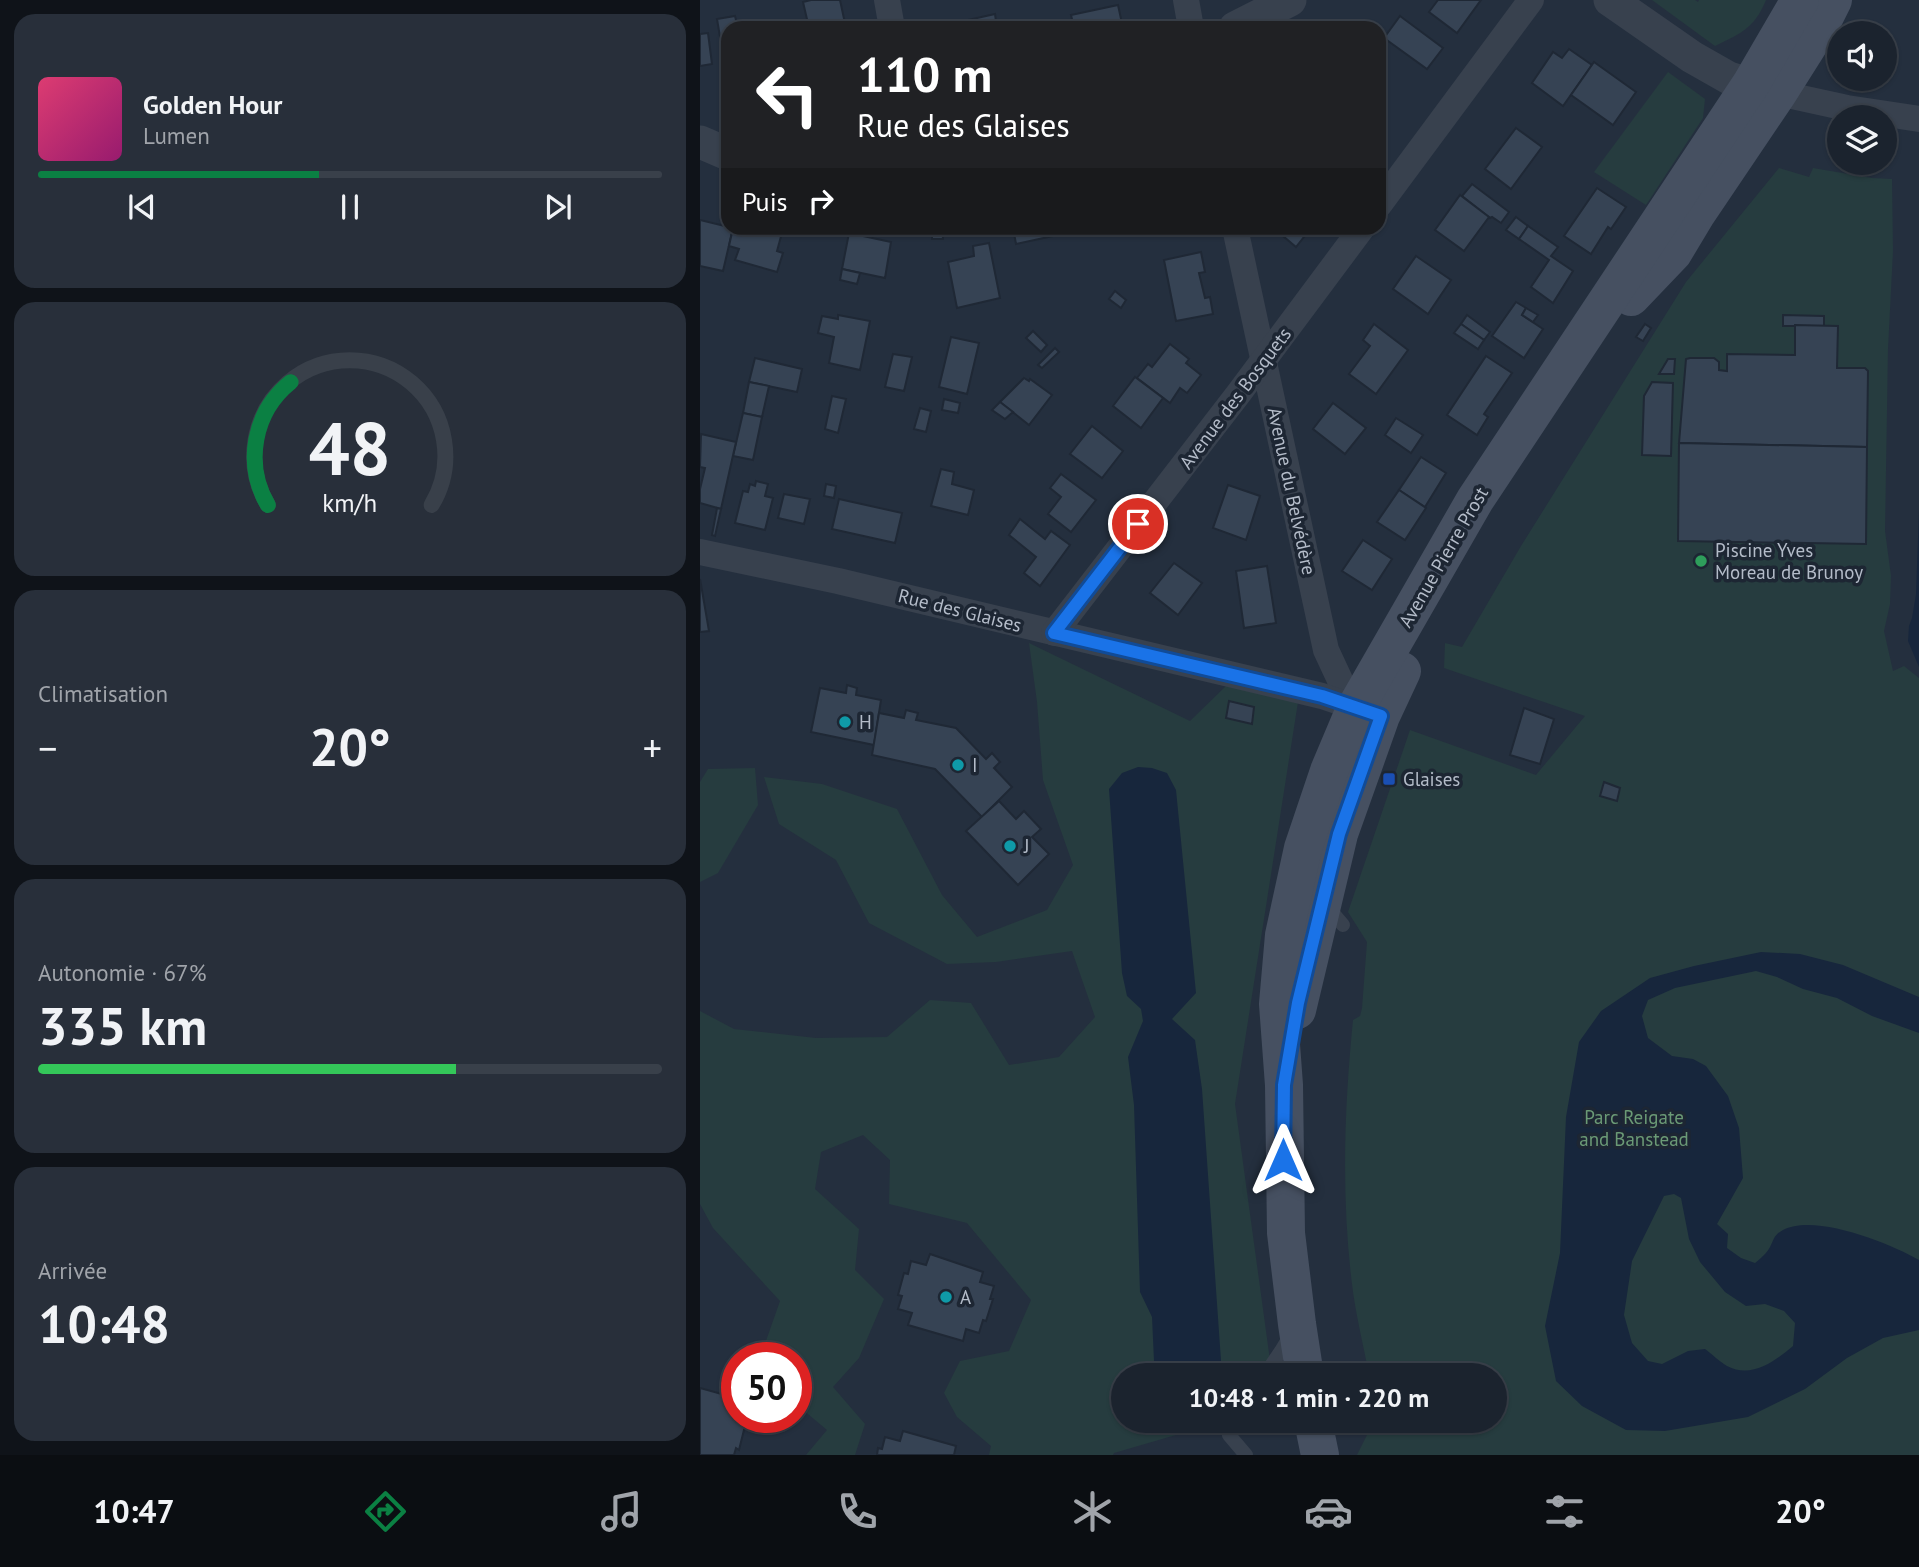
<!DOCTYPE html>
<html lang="fr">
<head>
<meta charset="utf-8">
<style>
	:root { --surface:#1b232e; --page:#282f3a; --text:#f1f3f6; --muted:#a0a4aa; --line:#39404a; --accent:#0b8043 }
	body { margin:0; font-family:"PT Sans",sans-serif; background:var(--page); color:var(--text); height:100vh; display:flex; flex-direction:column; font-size:26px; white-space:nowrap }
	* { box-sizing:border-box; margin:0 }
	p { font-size:23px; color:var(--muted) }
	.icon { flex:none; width:38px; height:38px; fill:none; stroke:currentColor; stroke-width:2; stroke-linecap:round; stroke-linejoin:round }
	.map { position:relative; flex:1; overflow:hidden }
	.side { display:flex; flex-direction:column; gap:14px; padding:14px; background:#0f1319; width:700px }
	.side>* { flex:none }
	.top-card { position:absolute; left:21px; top:21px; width:665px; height:214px; border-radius:21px; box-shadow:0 2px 5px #0004,0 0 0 2px var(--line); background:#202124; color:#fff; overflow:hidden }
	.buttons { position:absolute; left:1127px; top:21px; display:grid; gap:14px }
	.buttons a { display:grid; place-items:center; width:70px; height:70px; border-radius:50%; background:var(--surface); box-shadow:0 2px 5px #0004,0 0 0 2px var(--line); font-size:35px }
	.speed { position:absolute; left:21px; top:1342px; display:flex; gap:14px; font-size:35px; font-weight:700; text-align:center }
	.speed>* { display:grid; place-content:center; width:91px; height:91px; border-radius:50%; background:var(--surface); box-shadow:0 2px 5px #0004,0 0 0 2px var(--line); line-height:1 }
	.speed .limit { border:10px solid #d22; background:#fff; color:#111 }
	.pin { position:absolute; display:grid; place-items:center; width:60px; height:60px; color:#fff; margin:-30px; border:4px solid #fff; border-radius:50%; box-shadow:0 2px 7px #0007 }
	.me { position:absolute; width:77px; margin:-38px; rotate:0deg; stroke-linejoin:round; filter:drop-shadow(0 0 5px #0008) }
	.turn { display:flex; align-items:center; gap:24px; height:147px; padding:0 21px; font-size:32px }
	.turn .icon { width:91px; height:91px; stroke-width:2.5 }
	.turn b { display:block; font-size:49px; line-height:60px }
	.then { display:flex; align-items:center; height:66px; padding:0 21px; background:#0003; gap:14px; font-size:26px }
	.big { font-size:52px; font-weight:700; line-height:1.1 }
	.side .card { flex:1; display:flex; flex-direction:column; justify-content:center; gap:10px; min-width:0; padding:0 24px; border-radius:21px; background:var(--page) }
	.side .dial { align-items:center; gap:0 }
	.dial svg { height:182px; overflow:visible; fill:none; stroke:var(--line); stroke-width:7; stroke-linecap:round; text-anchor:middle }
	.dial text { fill:var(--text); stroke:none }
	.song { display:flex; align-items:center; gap:21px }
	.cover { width:84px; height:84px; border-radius:10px; background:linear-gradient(135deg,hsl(340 70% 55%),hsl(320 70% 35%)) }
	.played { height:7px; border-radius:4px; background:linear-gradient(90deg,var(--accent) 45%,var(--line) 45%) }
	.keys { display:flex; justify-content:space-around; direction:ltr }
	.heat { display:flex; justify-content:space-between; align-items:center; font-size:38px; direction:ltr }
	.charge { height:10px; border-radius:5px; background:linear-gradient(90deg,#34c759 67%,var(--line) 0) }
	.trip { position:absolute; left:411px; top:1363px; width:396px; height:70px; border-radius:35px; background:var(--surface); box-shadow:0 2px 5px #0004,0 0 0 2px var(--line); font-weight:700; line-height:70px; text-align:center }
	.tabs { display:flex; height:112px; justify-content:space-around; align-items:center; background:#0b0e12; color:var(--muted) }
	.tabs .icon { width:49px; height:49px }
	.tabs .current { color:var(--accent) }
	.tabs b { font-size:32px; color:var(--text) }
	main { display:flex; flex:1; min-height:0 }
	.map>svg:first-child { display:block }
	.green { fill:#263c3f }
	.water { fill:#17263c; fill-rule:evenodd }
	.building { fill:#364354; stroke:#1f2835; stroke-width:2 }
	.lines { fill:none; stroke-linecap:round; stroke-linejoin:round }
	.service { stroke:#38414e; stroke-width:14 }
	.minor { stroke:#38414e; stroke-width:26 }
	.tertiary { stroke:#38414e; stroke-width:33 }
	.secondary { stroke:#465061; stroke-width:38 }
	.route-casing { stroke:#114b97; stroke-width:18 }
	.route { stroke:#1a73e8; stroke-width:12 }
	.leisure-dot { fill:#2e9e5b; stroke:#1d2633; stroke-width:2.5 }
	.culture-dot { fill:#0f9aa8; stroke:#1d2633; stroke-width:2.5 }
	.transit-dot { fill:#1a4fb4; stroke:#1d2633; stroke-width:2.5 }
	.labels { text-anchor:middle; stroke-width:7; stroke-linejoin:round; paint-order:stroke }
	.street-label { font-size:19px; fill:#b4bcc9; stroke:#1d2633 }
	.poi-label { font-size:19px; fill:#b4bcc9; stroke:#1d2633; text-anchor:start }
	.park-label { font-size:19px; fill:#6b9a76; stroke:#1d2633 }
</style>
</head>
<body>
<main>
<section class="side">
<div class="card">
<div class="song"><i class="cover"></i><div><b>Golden Hour</b><p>Lumen</p></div></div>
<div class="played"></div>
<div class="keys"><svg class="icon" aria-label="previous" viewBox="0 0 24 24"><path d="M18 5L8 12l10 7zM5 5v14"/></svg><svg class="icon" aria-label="pause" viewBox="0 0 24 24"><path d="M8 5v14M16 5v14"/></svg><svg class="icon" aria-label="next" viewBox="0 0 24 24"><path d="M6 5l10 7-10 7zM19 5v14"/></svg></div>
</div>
<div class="card dial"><svg viewBox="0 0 100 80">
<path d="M14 69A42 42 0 1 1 86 69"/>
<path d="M14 69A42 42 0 0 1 24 15" stroke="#0b8043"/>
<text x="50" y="56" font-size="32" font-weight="700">48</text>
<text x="50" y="72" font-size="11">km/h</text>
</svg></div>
<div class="card"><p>Climatisation</p>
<div class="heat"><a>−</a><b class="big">20°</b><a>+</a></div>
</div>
<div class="card"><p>Autonomie · 67%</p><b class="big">335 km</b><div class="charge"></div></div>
<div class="card"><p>Arrivée</p><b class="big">10:48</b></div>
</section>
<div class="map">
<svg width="1219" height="1455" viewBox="0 0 1219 1455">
	<rect width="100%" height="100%" fill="#242f3e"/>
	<!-- green -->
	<g class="green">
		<path d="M 952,0 L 995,0 L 998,2 L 999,0 L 1066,0 C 1054,29 1041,33 1015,46 Z"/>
		<polygon points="968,72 1005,99 1003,118 946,205 894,172"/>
		<path d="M 1079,168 L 1109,177 L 1113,168 L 1172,178 L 1192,179 L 1193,251 L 1188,349 L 1185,531 L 1191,576 L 1190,604 L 1184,631 L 1193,671 L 1204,666 L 1219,678 L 1219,1455 L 657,1455 L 674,1421 L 794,1421 L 794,1376 L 669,1375 C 664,1348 657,1320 653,1292 C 641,1202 644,1110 653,1020 L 660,1016 L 662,1008 L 667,942 L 648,912 L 710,730 L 836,775 L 885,716 L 744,668 L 745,643 L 762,647 L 821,546 L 986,282 Z"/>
		<polygon points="329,643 490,721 526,686 598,702 535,1104 572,1375 424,1376 424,1421 524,1421 414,1453 413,1455 289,1455 291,1446 257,1417 244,1393 260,1361 309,1351 331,1300 267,1223 189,1204 190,1160 163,1135 121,1152 115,1189 159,1229 155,1270 184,1299 159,1358 133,1387 165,1424 155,1455 106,1455 127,1430 96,1404 96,1358 60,1358 80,1301 13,1228 0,1204 0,1011 34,1029 116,1038 187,1037 230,1000 271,1003 309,1065 359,1057 395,1017 372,951 296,962 247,964 169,923 136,860 79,824 64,777 122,784 197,809 242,895 277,937 347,910 373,865 343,780 337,702"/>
		<polygon points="55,768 58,805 18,873 0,882 0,782 8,769"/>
	</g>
	<!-- water -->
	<g class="water">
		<polygon points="1219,510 1219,667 1208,641 1209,626 1212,618 1216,594"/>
		<polygon points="438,767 452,768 467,773 476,790 496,993 472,1019 495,1040 502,1089 522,1375 468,1375 467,1370 454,1361 452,1317 440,1292 434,1105 428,1057 443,1021 441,1009 427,996 422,973 409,789 422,773"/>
		<path d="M 1061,952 L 1100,954 L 1143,965 L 1219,997 L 1219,1033 L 1172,1016 L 1137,998 L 1103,989 L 1077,977 L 1056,971 L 975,988 L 948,1000 L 942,1016 L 948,1038 L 972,1056 L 993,1059 L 1006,1066 L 1028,1096 L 1039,1128 L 1043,1178 L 1017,1224 L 1028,1234 L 1027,1248 L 1041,1258 L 1055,1263 C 1060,1259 1067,1253 1070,1247 C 1074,1239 1074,1235 1083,1230 C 1114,1213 1190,1243 1219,1260 L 1219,1330 L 1183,1338 L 1147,1358 L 1105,1389 L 1048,1417 L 965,1431 L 926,1430 L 882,1406 L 856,1381 L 845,1326 L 860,1253 L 866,1117 L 879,1042 L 901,1011 L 950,978 L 994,966 ZM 974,1194 L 981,1198 L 989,1239 L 1000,1262 L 1025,1292 L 1046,1306 L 1065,1304 L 1084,1311 L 1095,1323 L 1093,1346 C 1075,1361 1052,1379 1027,1366 C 1020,1362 1012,1354 1005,1349 L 988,1351 L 962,1364 L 948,1361 L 932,1343 L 924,1315 L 932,1261 L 964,1196 Z"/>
	</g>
	<!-- building -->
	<g class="building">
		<polygon points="111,0 140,0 146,28 109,28 103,2"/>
		<polygon points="738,0 781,0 757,33 729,12"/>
		<polygon points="418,5 423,28 374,28 371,15"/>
		<polygon points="295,14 297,28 261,28 259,22"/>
		<polygon points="35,16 38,28 28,28 28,67 25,67 17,19"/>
		<polygon points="700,16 743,48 727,69 684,38"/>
		<polygon points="259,22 261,28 227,28"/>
		<polygon points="8,33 12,64 0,66 0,34"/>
		<polygon points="869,49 892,65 863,106 832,83 853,52 862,58"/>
		<polygon points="894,62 936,92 913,125 871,95"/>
		<polygon points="816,128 842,147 811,189 785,169"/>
		<polygon points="772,184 809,212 801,223 792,217 790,218 762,196"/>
		<polygon points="897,188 926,207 911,229 908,227 891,254 864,236"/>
		<polygon points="760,195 789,217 764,251 735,230"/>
		<polygon points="816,217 828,226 819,239 806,230"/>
		<polygon points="0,220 33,228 23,271 0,266"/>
		<polygon points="828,226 858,247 851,256 873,271 853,303 831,287 849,260 819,239"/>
		<polygon points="33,228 77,228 83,229 77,251 83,253 77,272 35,260 39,249 29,246"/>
		<polygon points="232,228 242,228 243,239 232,239"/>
		<polygon points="313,228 351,228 353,236 316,244"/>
		<polygon points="589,228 611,228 596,247 583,236"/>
		<polygon points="149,233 191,242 185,278 142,269"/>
		<polygon points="289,243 300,298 257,308 248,262 274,256 273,246"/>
		<polygon points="501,252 505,272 499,273 505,298 510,297 513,314 476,321 464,260"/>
		<polygon points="716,256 751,280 728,314 693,289"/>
		<polygon points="142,269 160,273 157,284 140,280"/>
		<polygon points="415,291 426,300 421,308 409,299"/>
		<polygon points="816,302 826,308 822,315 843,329 824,358 792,336"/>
		<polygon points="826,308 838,315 833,322 822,315"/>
		<polygon points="138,315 170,321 160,370 129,363 134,337 118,333 122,316 138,319"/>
		<polygon points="767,315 790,332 784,340 761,324"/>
		<polygon points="1083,315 1124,316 1124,326 1083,326"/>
		<polygon points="674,324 708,350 676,394 649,374 670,346 663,340"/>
		<polygon points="761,324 784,340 778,349 754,333"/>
		<polygon points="945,324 951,328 943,341 936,337"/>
		<polygon points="1095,325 1138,326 1137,368 1165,368 1168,371 1167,447 979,443 986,359 990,358 1014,358 1019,362 1019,370 1027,371 1027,354 1095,355"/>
		<polygon points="333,331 347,345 341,352 326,338"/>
		<polygon points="251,337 279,343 267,394 239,387"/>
		<polygon points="470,344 489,359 486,363 501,375 487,393 480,388 470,403 437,378 448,364 452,367"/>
		<polygon points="355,348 359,352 342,368 338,365"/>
		<polygon points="193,354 212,357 204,391 185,387"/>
		<polygon points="786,356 812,373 784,414 788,417 777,435 747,415"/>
		<polygon points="55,358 102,369 97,392 49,382"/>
		<polygon points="968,359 975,359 974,374 959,374"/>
		<polygon points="435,377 463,398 441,428 413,406"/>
		<polygon points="324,378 329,381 330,379 352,395 329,425 300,402"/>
		<polygon points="49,382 69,386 62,417 43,413"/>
		<polygon points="952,382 973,383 971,456 942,455 944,396"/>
		<polygon points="132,396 146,399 138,433 125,429"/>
		<polygon points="244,399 260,403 258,413 242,410"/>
		<polygon points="300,402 313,412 305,419 292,410"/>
		<polygon points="633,403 666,428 645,454 613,429"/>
		<polygon points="220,408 231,411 226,432 214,429"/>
		<polygon points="43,413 62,417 53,460 33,456"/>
		<polygon points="696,418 723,435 711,453 685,435"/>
		<polygon points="392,426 423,451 402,478 370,454"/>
		<polygon points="1,434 36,442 21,509 0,503 0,489 5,468 0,467"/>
		<polygon points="979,443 1167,447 1166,544 978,541"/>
		<polygon points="721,457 746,473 725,507 699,490"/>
		<polygon points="241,469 254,472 252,484 274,490 268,515 231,506"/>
		<polygon points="361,474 396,500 371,532 348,514 361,497 350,488"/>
		<polygon points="56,481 68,484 65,496 73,498 65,530 35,523 43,491 48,492 50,484 55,486"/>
		<polygon points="126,484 136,486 134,498 124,496"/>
		<polygon points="528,485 560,496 546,540 513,528"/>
		<polygon points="699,490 726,508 705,540 677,522"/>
		<polygon points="84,494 110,499 104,524 78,518"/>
		<polygon points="139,499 202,513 195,543 132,529"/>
		<polygon points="17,508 21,509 15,536 12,535"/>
		<polygon points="320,519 345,539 351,531 370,545 340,586 324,573 336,557 309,535"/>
		<polygon points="663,540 692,559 672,590 642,571"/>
		<polygon points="474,563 502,583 478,615 450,593"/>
		<polygon points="567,566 576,623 544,628 536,571"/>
		<polygon points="0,579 9,631 0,632"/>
		<polygon points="147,685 157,688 156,695 181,700 174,745 111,732 120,688 146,693"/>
		<polygon points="529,701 554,707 552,724 526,718"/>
		<polygon points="824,708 854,719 840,764 810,755"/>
		<polygon points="206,710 218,713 216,720 256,728 286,759 292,753 300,762 294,768 312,787 282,817 235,769 172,755 179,713 204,718"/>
		<polygon points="904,782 920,788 917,801 900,796"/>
		<polygon points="299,801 316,819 324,811 341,829 332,837 349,854 318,885 266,831"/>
		<polygon points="230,1254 283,1272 280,1282 294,1286 290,1299 293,1299 286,1321 283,1320 279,1333 266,1329 263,1341 208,1325 212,1313 198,1309 202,1296 198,1295 204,1273 208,1274 211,1261 226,1265"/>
		<polygon points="0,1388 36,1398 33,1409 37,1410 37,1418 45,1418 42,1426 45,1426 39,1450 36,1448 34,1455 0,1455"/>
		<polygon points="203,1431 256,1446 254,1455 177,1455 178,1448 182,1449 185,1437 200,1441"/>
	</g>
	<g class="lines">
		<!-- service -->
		<g class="service">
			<polyline points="623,909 632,912 643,925"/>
			<polyline points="564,1376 581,1351 590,1336"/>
			<polyline points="536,1421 529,1435 546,1455"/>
		</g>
		<!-- minor -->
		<g class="minor">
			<polyline points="187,0 192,28"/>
			<polyline points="486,0 491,28"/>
			<polyline points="1078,93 1147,108 1219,119"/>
			<polyline points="679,205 831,0"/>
			<polyline points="535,228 626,650 646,693 656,707"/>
			<polyline points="0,552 138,581 622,696 672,713"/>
			<polyline points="354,633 539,393 662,228"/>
		</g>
		<!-- tertiary -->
		<g class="tertiary">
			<polyline points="910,0 992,57 1029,78 1075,92"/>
			<polyline points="535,28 590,0"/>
			<polyline points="0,142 28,154"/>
		</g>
		<!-- secondary -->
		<g class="secondary">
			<polyline points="931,297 973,253 997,213 1078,93 1119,28 1133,0"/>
			<polyline points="597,1010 639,834 681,716 702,671"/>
			<polyline points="605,1376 597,1324 586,1233 584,1085 578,1004 584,935 603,848 629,771 656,707 775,500 1051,84 1100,0"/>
			<polyline points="613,1421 620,1455"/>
		</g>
	</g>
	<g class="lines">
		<defs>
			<polyline id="route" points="438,524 354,633 622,696 681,716 639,834 598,1003 584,1085 583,1160"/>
		</defs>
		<!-- route casing -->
		<use href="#route" class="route-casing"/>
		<!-- route -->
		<use href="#route" class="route"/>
	</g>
	<!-- markers -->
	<circle class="leisure-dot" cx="1001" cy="561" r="7"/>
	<g class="culture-dot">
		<circle cx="145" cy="722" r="7"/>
		<circle cx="258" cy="765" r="7"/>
		<circle cx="310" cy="846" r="7"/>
		<circle cx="246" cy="1297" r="7"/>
	</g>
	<rect class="transit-dot" x="682" y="772" width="14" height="14" rx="3.5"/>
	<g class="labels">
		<!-- street labels -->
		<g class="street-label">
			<text transform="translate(535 398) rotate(-53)" y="7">Avenue des Bosquets</text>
			<text transform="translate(592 491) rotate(78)" y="7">Avenue du Belvédère</text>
			<text transform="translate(743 557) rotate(-60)" y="7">Avenue Pierre Prost</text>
			<text transform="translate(260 610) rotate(14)" y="7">Rue des Glaises</text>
		</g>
		<!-- poi labels -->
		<g class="poi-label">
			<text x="1015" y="557">Piscine Yves<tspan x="1015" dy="22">Moreau de Brunoy</tspan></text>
			<text x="159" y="729">H</text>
			<text x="272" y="772">I</text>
			<text x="703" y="786">Glaises</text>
			<text x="324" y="853">J</text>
			<text x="260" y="1304">A</text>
		</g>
		<!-- park labels -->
		<g class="park-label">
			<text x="934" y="1124">Parc Reigate<tspan x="934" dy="22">and Banstead</tspan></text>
		</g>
	</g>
</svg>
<div class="buttons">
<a><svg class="icon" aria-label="sound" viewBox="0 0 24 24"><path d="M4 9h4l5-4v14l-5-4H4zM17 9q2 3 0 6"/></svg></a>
<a><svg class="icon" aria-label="layers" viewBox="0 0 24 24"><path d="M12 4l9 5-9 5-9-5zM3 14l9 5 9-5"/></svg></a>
</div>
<div class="speed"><div class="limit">50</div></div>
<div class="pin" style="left:438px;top:524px;background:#d93025"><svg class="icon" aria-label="arrive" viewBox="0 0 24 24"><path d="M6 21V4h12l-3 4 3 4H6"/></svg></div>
<svg class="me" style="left:583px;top:1160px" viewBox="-20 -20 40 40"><path d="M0-17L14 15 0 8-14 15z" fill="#1a73e8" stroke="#fff" stroke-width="4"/></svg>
<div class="trip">10:48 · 1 min · 220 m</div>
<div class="top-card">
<div class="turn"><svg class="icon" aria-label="left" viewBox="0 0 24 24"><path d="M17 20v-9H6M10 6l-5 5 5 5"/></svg><div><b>110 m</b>Rue des Glaises</div></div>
<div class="then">Puis<svg class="icon" aria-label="right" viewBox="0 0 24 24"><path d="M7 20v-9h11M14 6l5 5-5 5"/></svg></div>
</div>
</div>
</main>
<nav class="tabs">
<b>10:47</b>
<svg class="icon current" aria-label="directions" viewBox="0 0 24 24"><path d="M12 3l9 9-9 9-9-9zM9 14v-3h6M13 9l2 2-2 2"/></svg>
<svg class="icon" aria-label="music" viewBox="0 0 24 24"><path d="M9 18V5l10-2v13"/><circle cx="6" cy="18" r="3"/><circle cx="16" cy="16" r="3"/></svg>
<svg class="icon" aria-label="phone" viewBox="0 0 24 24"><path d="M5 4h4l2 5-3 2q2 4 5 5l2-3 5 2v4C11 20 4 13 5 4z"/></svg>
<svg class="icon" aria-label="climate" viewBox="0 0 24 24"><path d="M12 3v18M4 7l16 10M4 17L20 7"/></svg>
<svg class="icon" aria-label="car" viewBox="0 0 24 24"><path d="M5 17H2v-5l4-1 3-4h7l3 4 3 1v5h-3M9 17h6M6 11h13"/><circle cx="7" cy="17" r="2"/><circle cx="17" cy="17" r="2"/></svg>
<svg class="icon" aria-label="filters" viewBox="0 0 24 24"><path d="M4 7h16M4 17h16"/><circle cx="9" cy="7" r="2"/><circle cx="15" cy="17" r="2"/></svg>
<b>20°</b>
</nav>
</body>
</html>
